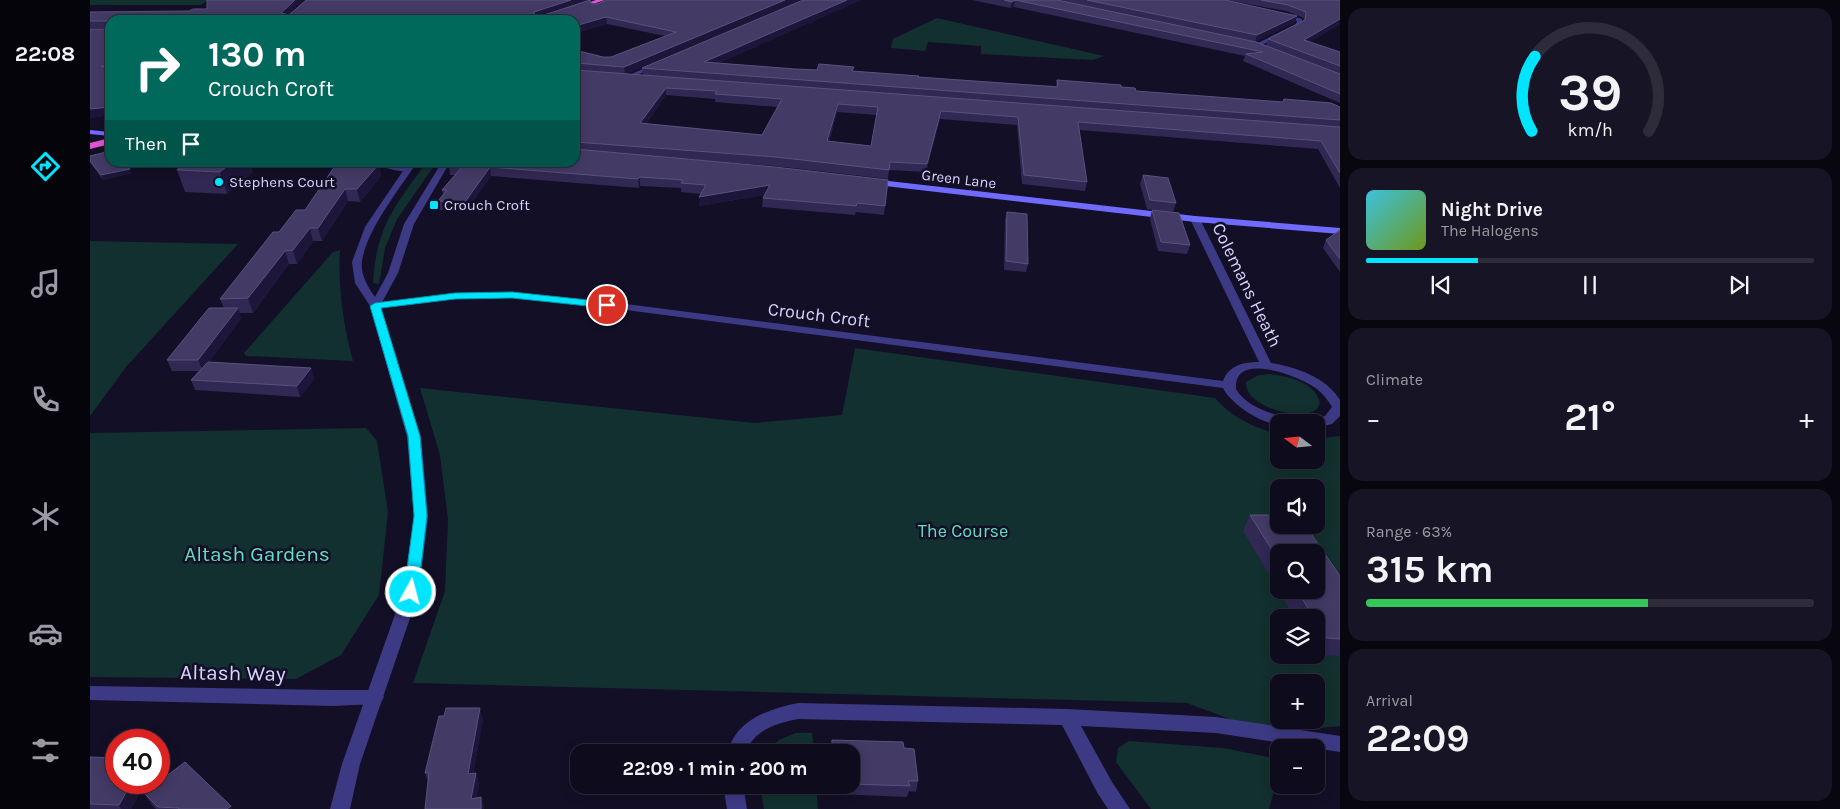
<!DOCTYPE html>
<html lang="en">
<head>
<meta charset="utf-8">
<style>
	:root { --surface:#0e0b1c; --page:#171425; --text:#f1f3f6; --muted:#9b9ba3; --line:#2e2b3b; --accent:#00e5ff }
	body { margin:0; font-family:Karla,sans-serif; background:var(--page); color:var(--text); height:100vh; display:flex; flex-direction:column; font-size:19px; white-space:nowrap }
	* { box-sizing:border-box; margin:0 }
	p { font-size:16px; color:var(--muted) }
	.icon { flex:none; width:28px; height:28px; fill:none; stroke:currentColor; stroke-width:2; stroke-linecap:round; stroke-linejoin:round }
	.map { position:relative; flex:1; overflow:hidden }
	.drawer { display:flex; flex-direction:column; gap:8px; padding:8px; background:#08060f; width:500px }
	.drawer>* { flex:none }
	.banner { position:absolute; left:15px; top:15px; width:475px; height:152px; border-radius:15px; box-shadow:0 2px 12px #0003,0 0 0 1px var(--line); background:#00695c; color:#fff; overflow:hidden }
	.needle { width:32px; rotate:286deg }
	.buttons { position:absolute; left:1180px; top:414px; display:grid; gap:10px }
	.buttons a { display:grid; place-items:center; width:55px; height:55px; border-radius:10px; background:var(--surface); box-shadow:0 2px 12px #0003,0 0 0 1px var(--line); font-size:25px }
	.speed { position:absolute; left:15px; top:729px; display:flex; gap:10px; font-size:25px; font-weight:700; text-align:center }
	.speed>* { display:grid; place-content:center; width:65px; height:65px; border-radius:50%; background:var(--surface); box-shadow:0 2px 12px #0003,0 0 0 1px var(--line); line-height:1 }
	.speed .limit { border:8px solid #d22; background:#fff; color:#111 }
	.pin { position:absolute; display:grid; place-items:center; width:42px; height:42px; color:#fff; margin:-21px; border:2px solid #fff; border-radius:50%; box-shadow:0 1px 5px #0007 }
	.me { position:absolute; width:55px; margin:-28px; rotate:7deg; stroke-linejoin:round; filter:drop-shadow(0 0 4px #0008) }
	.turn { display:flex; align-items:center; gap:18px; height:105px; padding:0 20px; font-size:22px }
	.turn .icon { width:65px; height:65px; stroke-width:2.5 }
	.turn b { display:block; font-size:35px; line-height:42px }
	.then { display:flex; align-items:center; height:48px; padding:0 20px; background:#0003; gap:10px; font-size:19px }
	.big { font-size:38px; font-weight:700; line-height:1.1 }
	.drawer .tile { flex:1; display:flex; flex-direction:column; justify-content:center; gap:8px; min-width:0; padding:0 18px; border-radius:15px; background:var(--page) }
	.drawer .dial { align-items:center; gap:0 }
	.dial svg { height:130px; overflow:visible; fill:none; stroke:var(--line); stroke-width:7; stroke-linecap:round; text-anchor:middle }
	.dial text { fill:var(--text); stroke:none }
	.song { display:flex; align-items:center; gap:15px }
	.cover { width:60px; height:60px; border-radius:8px; background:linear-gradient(135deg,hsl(190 70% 55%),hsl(80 70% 35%)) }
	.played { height:5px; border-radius:2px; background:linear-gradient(90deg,var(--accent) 25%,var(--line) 25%) }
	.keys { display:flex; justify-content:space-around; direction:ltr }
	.heat { display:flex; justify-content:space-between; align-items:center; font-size:28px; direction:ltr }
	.charge { height:8px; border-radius:4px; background:linear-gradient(90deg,#34c759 63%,var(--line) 0) }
	.trip { position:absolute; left:480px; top:744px; width:290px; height:50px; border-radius:15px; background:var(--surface); box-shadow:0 2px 12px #0003,0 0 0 1px var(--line); font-weight:700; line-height:50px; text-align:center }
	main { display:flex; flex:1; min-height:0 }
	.tab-bar { display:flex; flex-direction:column; width:90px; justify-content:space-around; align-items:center; background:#06040b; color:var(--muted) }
	.tab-bar .icon { width:35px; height:35px }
	.tab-bar .current { color:var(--accent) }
	.tab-bar b { font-size:22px; color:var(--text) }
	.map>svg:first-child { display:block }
	.green { fill:#12302f; fill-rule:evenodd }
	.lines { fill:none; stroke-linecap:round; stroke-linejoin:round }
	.minor { fill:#3d3a85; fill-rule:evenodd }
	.tertiary { fill:#3d3a85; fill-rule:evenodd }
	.secondary { fill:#6f6bff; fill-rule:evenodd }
	.trunk { fill:#e055d1; fill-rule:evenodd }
	.wall { fill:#312854; fill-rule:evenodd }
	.shaded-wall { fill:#1d163a }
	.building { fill:#433a66; stroke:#5a527e; fill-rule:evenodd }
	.route { fill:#00e5ff; stroke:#0095a6 }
	.poi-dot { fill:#00e5ff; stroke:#130f26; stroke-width:2 }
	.labels { text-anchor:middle; stroke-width:5; stroke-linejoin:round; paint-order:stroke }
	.far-street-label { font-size:15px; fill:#d9d4ff; stroke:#130f26 }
	.far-poi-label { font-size:15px; fill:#d9d4ff; stroke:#130f26; text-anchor:start }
	.street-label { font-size:18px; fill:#d9d4ff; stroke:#130f26 }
	.park-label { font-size:18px; fill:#5fe0c0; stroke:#130f26 }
	.near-park-label { font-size:21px; fill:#5fe0c0; stroke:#130f26 }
	.near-street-label { font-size:21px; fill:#d9d4ff; stroke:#130f26 }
</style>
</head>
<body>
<main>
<nav class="tab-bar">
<b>22:08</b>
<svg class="icon current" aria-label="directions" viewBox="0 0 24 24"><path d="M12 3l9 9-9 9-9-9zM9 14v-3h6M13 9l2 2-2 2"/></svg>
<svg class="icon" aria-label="music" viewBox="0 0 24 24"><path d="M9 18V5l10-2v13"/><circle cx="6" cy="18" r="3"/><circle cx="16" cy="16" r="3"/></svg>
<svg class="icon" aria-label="phone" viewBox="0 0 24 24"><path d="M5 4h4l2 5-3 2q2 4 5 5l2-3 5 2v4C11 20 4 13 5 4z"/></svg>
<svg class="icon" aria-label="climate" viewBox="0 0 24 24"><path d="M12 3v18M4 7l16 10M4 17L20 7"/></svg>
<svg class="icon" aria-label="car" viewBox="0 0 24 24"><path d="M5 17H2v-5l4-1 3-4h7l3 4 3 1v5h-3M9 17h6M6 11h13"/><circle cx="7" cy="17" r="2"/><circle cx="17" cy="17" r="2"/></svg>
<svg class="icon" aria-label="filters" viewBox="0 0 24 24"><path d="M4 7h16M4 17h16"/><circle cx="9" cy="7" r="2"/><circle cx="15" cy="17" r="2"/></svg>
</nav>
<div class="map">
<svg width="1250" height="809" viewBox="0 0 1250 809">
	<rect width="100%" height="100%" fill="#130f26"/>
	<!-- green -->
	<g class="green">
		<polygon points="0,0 118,0 111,5 0,5"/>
		<polygon points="847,18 1014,56 1003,60 891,54 891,46 838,42 835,51 801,48 803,39"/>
		<path d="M 336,163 L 346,163 L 307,219 L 295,248 L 289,284 L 283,283 C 286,227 305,206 336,163 Z"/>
		<polygon points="0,241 148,244 36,367 0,416"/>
		<path d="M 250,250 C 248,288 253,324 263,361 L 156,356 L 154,353 L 243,252 Z"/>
		<path d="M 765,348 L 1125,398 C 1142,418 1164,427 1189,435 L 1189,460 L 1226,460 L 1226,439 L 1250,436 L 1250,726 L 1177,733 L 1097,703 L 323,683 L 355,591 L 358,520 L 350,455 L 330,388 L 665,423 L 752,415 ZM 1189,488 L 1226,488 L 1226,525 L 1189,525 ZM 1189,552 L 1226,552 L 1226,590 L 1189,590 ZM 1189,618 L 1226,618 L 1226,655 L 1189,655 ZM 1189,682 L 1226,682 L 1226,720 L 1189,720 Z"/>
		<path d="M 1180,374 C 1196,376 1224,382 1229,400 C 1231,406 1227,410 1222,412 C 1204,419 1155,406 1156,382 L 1169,375 Z"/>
		<polygon points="276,428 287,441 298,512 289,595 251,655 206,679 0,677 0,433"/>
		<polygon points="706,733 722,733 724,752 677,752 689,740"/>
		<polygon points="1039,741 1133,748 1189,759 1189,772 1179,809 1061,809 1026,762 1028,748"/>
		<polygon points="670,785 726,785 728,809 674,809"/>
	</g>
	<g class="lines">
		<!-- minor -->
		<g class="minor">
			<polygon points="1189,13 1212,19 1212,25 1168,47 1164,47 1164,45 1206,24 1207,21 1189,15"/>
			<polygon points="568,62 571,64 570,65 538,79 533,78"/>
			<path d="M 294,162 C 303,165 316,163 323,168 C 314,175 300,168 290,167 C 270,163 247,166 227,165 L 223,163 Z"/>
			<path d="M 1105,216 L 1110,219 L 1181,363 C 1206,367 1236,377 1250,400 L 1250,416 L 1242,424 L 1226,428 L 1226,422 L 1221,422 L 1221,421 L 1235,416 L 1242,407 C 1238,400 1233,394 1227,389 C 1210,376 1143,350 1146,389 C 1156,407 1182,414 1202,419 L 1203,422 C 1198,422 1191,424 1188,424 C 1171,424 1140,403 1133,388 L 536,310 L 423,298 L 365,299 L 285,309 L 280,306 L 285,303 L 365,293 L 423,292 L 536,304 L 1133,381 C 1139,365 1154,362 1169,362 L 1100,219 Z"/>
			<polygon points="0,686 243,690 285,690 291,692 294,697 291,702 285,704 243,706 0,700"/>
			<path d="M 708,703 L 977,709 L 1126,717 L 1250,736 L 1250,752 L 1126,733 L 991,726 L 1022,782 L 1040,809 L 1018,809 L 1008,794 L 972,725 L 708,719 C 687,723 664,730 656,752 L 638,752 C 646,720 678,709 708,703 Z"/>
			<polygon points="633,785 653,785 657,809 637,809"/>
		</g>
		<!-- tertiary -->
		<path class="tertiary" d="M 319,162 L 327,162 C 309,190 277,229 272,261 C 270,274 278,287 285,297 L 298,273 L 314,224 L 352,162 L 360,162 L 324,224 L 308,273 L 290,306 L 331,437 L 338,516 L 329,592 L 270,764 L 260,809 L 240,809 L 252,764 L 313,592 L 324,516 L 317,437 L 280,306 L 265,283 L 262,262 L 275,227 Z"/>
		<!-- secondary -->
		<g class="secondary">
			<polygon points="0,130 20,132 20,136 0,134"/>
			<polygon points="781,179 1105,216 1250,228 1250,234 1105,222 778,184 777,182"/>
		</g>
		<!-- trunk -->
		<g class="trunk">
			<polygon points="506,0 515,0 455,20 446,20"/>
			<polygon points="20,138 20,144 0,149 0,143"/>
		</g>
	</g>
	<!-- wall -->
	<g class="wall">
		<path d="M 117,0 L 212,0 L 198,15 L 199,15 L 216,0 L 500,0 L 475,9 L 501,3 L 507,4 L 710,0 L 535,74 L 485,70 L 553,76 L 552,68 L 771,0 L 628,63 L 705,69 L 764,71 L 828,77 L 966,86 L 967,80 L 1031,87 L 1046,91 L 1250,107 L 1250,188 L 1228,149 L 989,130 L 997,182 L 995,191 L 932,184 L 927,125 L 850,119 L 836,172 L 799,170 L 798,179 L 685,166 L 570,157 L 798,180 L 794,215 L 766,212 L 765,215 L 672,207 L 673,198 L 674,195 L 609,206 L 609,197 L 611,194 L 591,192 L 591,188 L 550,186 L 549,188 L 401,176 L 376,211 L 350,210 L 348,201 L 353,194 L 352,190 L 365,175 L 360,175 L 359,166 L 485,162 L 485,50 L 513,57 L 521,57 L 575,36 L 517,24 L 485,33 L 485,20 L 20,20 L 20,115 L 0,118 L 19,28 L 0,28 L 0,12 L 99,11 L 117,9 ZM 576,95 L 625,99 L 625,102 L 688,107 L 672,135 L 556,124 ZM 747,112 L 787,115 L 781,146 L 739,142 Z"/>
		<path d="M 882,0 L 1250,0 L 1250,24 L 1220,42 L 1250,52 L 1250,103 L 1153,61 L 1155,56 L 924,7 L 920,8 ZM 1137,0 L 1196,11 L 1214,18 L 1213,21 L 1178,39 L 1176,46 L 1165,42 L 1205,22 L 1207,16 Z"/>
		<polygon points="0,156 42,173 13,180 0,162"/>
		<polygon points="289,164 291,176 270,202 258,201 232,241 223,241 207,264 199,264 163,313 149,313 151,318 119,362 221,368 224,379 210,397 105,390 101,380 109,371 82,371 77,360 134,308 130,299 189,232 215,210"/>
		<polygon points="87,170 163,172 137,194 95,192"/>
		<polygon points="1053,175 1086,203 1083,212 1057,209 1050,184"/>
		<polygon points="1062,210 1100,245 1097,254 1068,251 1060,219"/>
		<polygon points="917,212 938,264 936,272 914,270 915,219"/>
		<polygon points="1250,230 1250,272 1233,248 1236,240"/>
		<path d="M 1160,515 L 1250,576 L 1250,656 L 1227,655 L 1226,654 L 1226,618 L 1205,618 L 1153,531 ZM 1189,552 L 1226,590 L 1189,590 Z"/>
		<polygon points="393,719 383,774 386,773 389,785 386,798 391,797 394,809 335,809 338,781 335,773"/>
		<polygon points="742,740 814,748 828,781 826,792 819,791 817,797 743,794 743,791 734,791 733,785 761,785 761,752 732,752 733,744 741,744"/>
		<polygon points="0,757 56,782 41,809 0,809"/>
		<polygon points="54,793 141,806 142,809 66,809 62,805"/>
	</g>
	<!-- shaded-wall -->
	<g class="shaded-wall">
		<polygon points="205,0 212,0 193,20 191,13"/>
		<polygon points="481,0 500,0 444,19 444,12"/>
		<polygon points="695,0 710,0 535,74 534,67"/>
		<polygon points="757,0 771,0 614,70 614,62"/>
		<polygon points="925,0 924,7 920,8 922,2"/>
		<polygon points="1207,16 1205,22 1165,42 1167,35"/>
		<polygon points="516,17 517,24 485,33 485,26"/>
		<polygon points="1250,19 1250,24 1212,47 1214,40"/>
		<polygon points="576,88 576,95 550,132 550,123"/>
		<polygon points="748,104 747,112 736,150 737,141"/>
		<polygon points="20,107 20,115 0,118 0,109"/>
		<polygon points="851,111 850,119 836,172 837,164"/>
		<polygon points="142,162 160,162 163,172 137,194 130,172"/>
		<polygon points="289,164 291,176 270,202 267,189"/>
		<polygon points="400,167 401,176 376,211 375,202"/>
		<polygon points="40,169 42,173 13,180 11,175"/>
		<polygon points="550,177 550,186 549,188 548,179"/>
		<polygon points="680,185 680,194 609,206 609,197"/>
		<polygon points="255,189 258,201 232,241 228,228"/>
		<polygon points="220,228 223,241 207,264 203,250"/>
		<polygon points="195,251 199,264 163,313 158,298"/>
		<polygon points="148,308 151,318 113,371 108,360"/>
		<polygon points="221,368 224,379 210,397 207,386"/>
		<polygon points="390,708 393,719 381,785 378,774"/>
		<polygon points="386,773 389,785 385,809 381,799"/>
		<polygon points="42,782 56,782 41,809 31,809 29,805"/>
		<polygon points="391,797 394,809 391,809"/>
		<polygon points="141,806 142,809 137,809"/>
	</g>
	<!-- building -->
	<g class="building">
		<polygon points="117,0 205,0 191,13 199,15 216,0 481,0 444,12 445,15 454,15 500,0 501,3 507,4 517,0 695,0 534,67 485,63 485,50 513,57 521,57 586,32 516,17 485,26 485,20 20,20 20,66 11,66 20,69 20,107 0,109 0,29 19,29 19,23 18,21 0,21 0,12 99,11 103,9 117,9"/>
		<polygon points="713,0 757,0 614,62 705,69 727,70 729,64 764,67 762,71 829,76 828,77 968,87 967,80 1031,85 1031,87 1045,88 1046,91 1193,102 1194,99 1241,103 1250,107 1250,120 552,68"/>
		<polygon points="914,0 967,0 1166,42 1250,74 1250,94 1156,54 1173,52 925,0 922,2"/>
		<polygon points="997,0 1135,0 1207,16 1167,35"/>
		<polygon points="1171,0 1250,0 1250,19 1214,40 1250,52 1250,66 1178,39 1215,20 1216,12 1198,5"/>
		<path d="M 485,70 L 1250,127 L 1250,173 L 1231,141 L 988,122 L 997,182 L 934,175 L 928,117 L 851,111 L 837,164 L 800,162 L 799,170 L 686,157 L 485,142 ZM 576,88 L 627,91 L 625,94 L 692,99 L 672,135 L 550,123 ZM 748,104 L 788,107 L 781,146 L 737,141 Z"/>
		<polygon points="485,149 685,167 798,180 795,206 767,203 766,206 673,198 680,185 609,197 616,185 591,183 593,180 550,177 548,179 400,167 375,202 348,201 357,190 352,190 372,167 359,166 361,162 485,162"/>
		<polygon points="20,151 20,162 35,162 40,169 11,175 0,161 0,156"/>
		<polygon points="97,162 142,162 130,172 87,170"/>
		<polygon points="247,163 289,164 267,189 255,189 228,228 220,228 203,250 195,251 158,298 130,299 183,232 189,232 206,210 215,210"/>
		<polygon points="1053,175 1078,178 1086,203 1060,200"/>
		<polygon points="1062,210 1089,213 1100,245 1071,242"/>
		<polygon points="917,212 937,214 938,264 916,261"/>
		<polygon points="1250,230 1250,259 1236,240"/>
		<polygon points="119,308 148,308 108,360 77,360"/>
		<polygon points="118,362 221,368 207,386 101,380"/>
		<polygon points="1160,515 1189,515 1189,525 1215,525 1250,576 1250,639 1237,638 1226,621 1226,618 1224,618 1207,590 1226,590 1226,552 1189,552 1189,561"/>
		<polygon points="356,708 390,708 378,774 386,773 381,799 391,797 391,809 335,809 339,772 335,773 349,716 354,716"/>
		<polygon points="742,740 813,742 814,748 824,749 828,781 818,781 820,786 761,784 761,752 734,752 733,744 742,744"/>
		<polygon points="0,757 26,758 26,782 42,782 29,805 0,804"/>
		<polygon points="95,762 141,806 137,809 88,809 89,808 68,807 54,793"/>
	</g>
	<!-- route -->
	<polygon class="route" points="422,292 517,302 522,305 517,308 422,298 365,299 291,308 330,436 337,516 328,592 326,596 321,597 316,596 314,592 324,516 318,436 280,306 285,303 365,293"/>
	<!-- markers -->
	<g class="poi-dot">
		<circle cx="129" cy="182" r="5"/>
		<rect x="339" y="200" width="10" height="10" rx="2.5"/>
	</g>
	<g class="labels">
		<!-- far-street labels -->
		<g class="far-street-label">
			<text transform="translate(869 179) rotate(7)" y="5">Green Lane</text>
		</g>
		<!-- far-poi labels -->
		<g class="far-poi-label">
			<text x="139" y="187">Stephens Court</text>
			<text x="354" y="210">Crouch Croft</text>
		</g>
		<!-- street labels -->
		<g class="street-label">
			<text transform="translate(1157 285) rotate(64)" y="6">Colemans Heath</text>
			<text transform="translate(729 315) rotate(7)" y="6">Crouch Croft</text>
		</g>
		<!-- park labels -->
		<g class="park-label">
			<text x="873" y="537">The Course</text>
		</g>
		<!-- near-park labels -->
		<g class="near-park-label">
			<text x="167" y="561">Altash Gardens</text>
		</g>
		<!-- near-street labels -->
		<g class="near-street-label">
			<text transform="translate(143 673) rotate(1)" y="7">Altash Way</text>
		</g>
	</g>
</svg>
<div class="buttons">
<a><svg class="needle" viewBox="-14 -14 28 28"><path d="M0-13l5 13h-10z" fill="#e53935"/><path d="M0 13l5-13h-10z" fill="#9b9ba3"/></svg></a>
<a><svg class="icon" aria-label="sound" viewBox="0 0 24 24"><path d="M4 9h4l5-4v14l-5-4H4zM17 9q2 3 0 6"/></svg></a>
<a><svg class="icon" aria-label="search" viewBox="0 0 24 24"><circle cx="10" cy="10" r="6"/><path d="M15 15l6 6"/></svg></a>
<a><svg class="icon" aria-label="layers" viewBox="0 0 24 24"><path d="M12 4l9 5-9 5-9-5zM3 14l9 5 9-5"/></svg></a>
<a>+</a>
<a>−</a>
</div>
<div class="speed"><div class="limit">40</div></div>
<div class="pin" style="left:517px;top:305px;background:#d93025"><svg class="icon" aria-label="arrive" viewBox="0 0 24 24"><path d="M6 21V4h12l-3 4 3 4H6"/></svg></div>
<svg class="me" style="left:321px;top:592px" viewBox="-20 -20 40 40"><circle r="17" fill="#00e5ff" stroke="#fff" stroke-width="3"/><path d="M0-11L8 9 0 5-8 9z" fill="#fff"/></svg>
<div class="trip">22:09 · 1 min · 200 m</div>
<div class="banner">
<div class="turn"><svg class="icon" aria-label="right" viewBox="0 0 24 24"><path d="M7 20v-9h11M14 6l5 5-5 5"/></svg><div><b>130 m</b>Crouch Croft</div></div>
<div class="then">Then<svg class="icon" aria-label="arrive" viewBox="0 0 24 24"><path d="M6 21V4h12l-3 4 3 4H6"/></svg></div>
</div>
</div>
<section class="drawer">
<div class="tile dial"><svg viewBox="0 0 100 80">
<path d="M14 69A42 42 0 1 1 86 69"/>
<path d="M14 69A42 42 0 0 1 16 23" stroke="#00e5ff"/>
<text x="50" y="56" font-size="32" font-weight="700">39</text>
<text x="50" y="72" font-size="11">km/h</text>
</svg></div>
<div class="tile">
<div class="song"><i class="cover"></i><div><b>Night Drive</b><p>The Halogens</p></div></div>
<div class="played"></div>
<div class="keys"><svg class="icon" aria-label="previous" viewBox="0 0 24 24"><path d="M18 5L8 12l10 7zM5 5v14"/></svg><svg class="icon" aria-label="pause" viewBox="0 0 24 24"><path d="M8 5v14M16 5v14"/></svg><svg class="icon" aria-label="next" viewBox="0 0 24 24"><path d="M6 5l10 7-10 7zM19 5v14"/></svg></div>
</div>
<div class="tile"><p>Climate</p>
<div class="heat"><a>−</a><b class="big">21°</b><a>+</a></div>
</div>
<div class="tile"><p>Range · 63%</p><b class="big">315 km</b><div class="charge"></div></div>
<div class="tile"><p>Arrival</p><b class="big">22:09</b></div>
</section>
</main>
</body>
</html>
